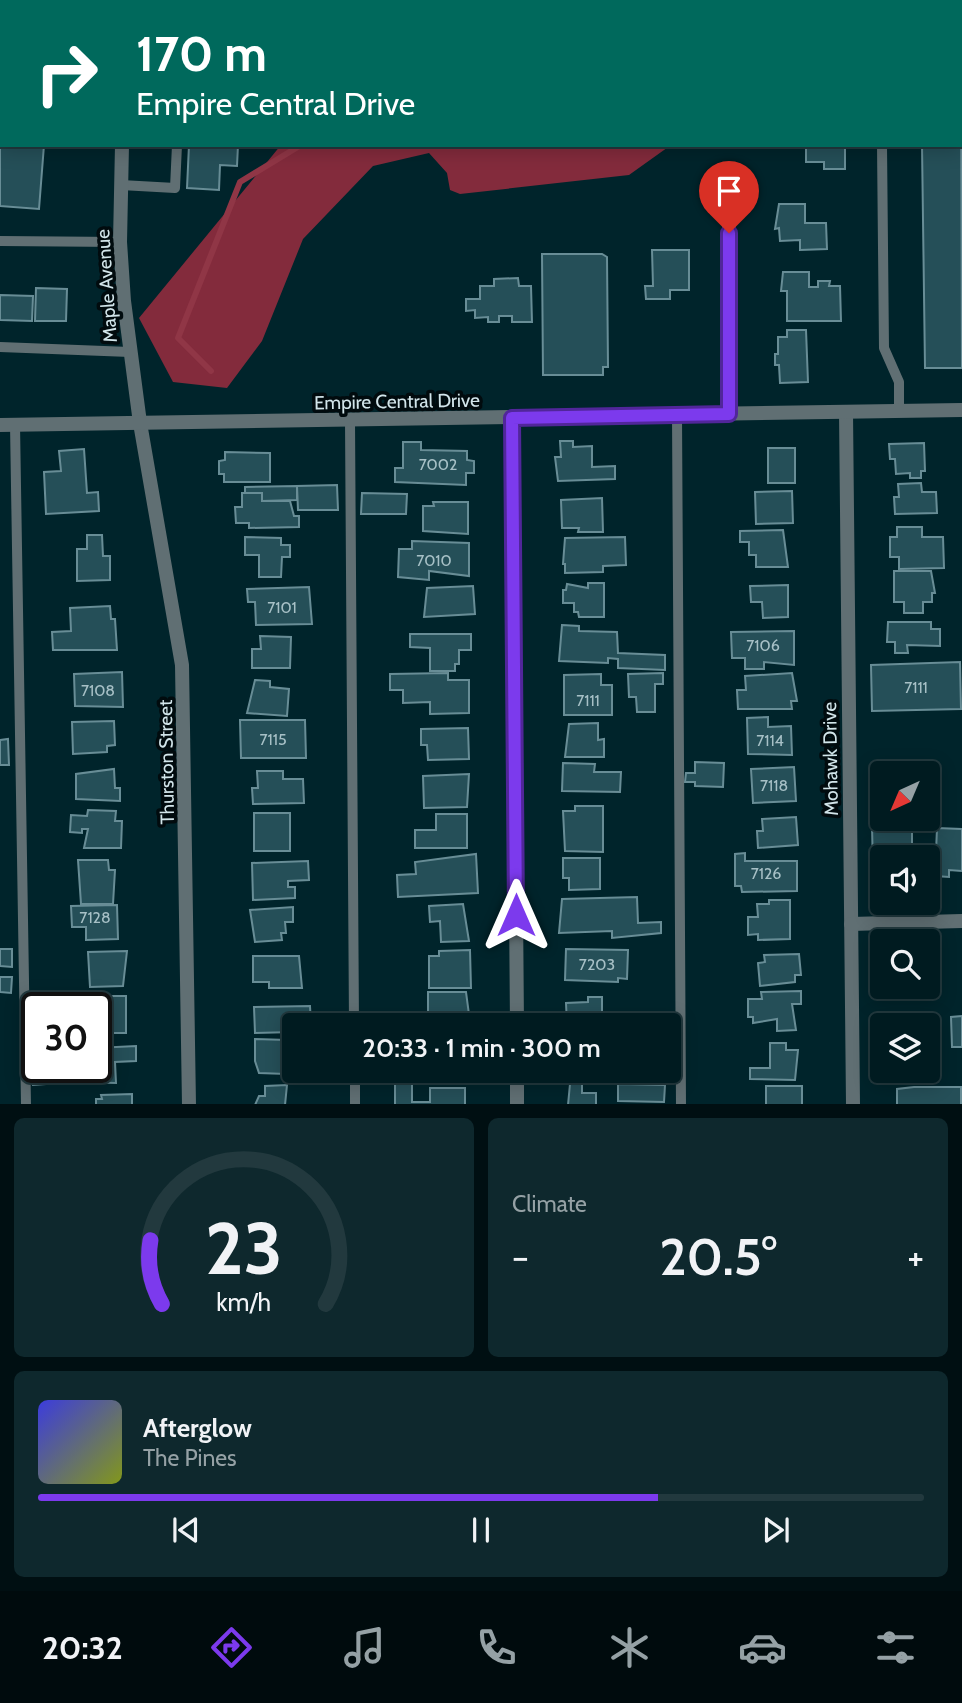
<!DOCTYPE html>
<html lang="en">
<head>
<meta charset="utf-8">
<style>
	:root { --surface:#001b20; --page:#0e282d; --text:#f1f3f6; --muted:#95a1a5; --line:#22393e; --accent:#7c3aed }
	body { margin:0; font-family:Cabin,sans-serif; background:var(--page); color:var(--text); height:100vh; display:flex; flex-direction:column; font-size:26px; white-space:nowrap }
	* { box-sizing:border-box; margin:0 }
	p { font-size:23px; color:var(--muted) }
	.icon { flex:none; width:38px; height:38px; fill:none; stroke:currentColor; stroke-width:2; stroke-linecap:round; stroke-linejoin:round }
	.map { position:relative; height:1104px; overflow:hidden }
	.sheet { display:flex; flex-direction:column; gap:14px; padding:14px; background:#000f12; flex:1 }
	.sheet>* { flex:none }
	.hud { position:absolute; left:0px; top:0px; width:962px; height:147px; box-shadow:0 4px 18px #0003,0 0 0 2px var(--line); background:#00695c; color:#fff; overflow:hidden }
	.needle { width:46px; rotate:224deg }
	.fabs { position:absolute; left:870px; top:761px; display:grid; gap:14px }
	.fabs a { display:grid; place-items:center; width:70px; height:70px; border-radius:7px; background:var(--surface); box-shadow:0 4px 18px #0003,0 0 0 2px var(--line); font-size:35px }
	.speed { position:absolute; left:21px; top:992px; display:flex; gap:14px; font-size:35px; font-weight:700; text-align:center }
	.speed>* { display:grid; place-content:center; width:91px; height:91px; border-radius:50%; background:var(--surface); box-shadow:0 4px 18px #0003,0 0 0 2px var(--line); line-height:1 }
	.speed .limit { border:4px solid #111; border-radius:10px; background:#fff; color:#111 }
	.pin { position:absolute; display:grid; place-items:center; width:60px; height:60px; color:#fff; margin:-72px -30px; border-radius:50% 50% 50% 0; rotate:-45deg; box-shadow:0 0 7px #0007 }
	.pin .icon { rotate:45deg }
	.me { position:absolute; width:77px; margin:-38px; rotate:0deg; stroke-linejoin:round; filter:drop-shadow(0 0 5px #0008) }
	.turn { display:flex; align-items:center; gap:24px; height:147px; padding:0 21px; font-size:32px }
	.turn .icon { width:91px; height:91px; stroke-width:2.5 }
	.turn b { display:block; font-size:49px; line-height:60px }
	.big { font-size:52px; font-weight:600; line-height:1.1 }
	.sheet .card { flex:1; display:flex; flex-direction:column; justify-content:center; gap:10px; min-width:0; padding:0 24px; border-radius:10px; background:var(--page) }
	.sheet .dial { align-items:center; gap:0 }
	.dial svg { height:182px; overflow:visible; fill:none; stroke:var(--line); stroke-width:7; stroke-linecap:round; text-anchor:middle }
	.dial text { fill:var(--text); stroke:none }
	.song { display:flex; align-items:center; gap:21px }
	.cover { width:84px; height:84px; border-radius:10px; background:linear-gradient(135deg,hsl(240 70% 55%),hsl(70 70% 35%)) }
	.played { height:7px; border-radius:4px; background:linear-gradient(90deg,var(--accent) 70%,var(--line) 70%) }
	.keys { display:flex; justify-content:space-around; direction:ltr }
	.heat { display:flex; justify-content:space-between; align-items:center; font-size:38px; direction:ltr }
	.sheet .tiles { flex:1; display:grid; gap:14px; grid-template-columns:1fr 1fr }
	.card:last-child { grid-column:span 2 }
	.trip { position:absolute; left:282px; top:1013px; width:399px; height:70px; border-radius:7px; background:var(--surface); box-shadow:0 4px 18px #0003,0 0 0 2px var(--line); font-weight:600; line-height:70px; text-align:center }
	.dock { display:flex; height:112px; justify-content:space-around; align-items:center; background:#000b0d; color:var(--muted) }
	.dock .icon { width:49px; height:49px }
	.dock .current { color:var(--accent) }
	.dock b { font-size:32px; color:var(--text) }
	.map>svg:first-child { display:block }
	.forest { fill:#832b3c }
	.lines { fill:none; stroke-linecap:round; stroke-linejoin:round }
	.stream { stroke:#903646; stroke-width:6 }
	.building { fill:#254f58; stroke:#688d96; stroke-width:2 }
	.service { stroke:#606f73; stroke-width:10 }
	.minor { stroke:#606f73; stroke-width:14 }
	.tertiary { stroke:#606f73; stroke-width:14 }
	.route-casing { stroke:#51269a; stroke-width:18 }
	.route { stroke:#7c3aed; stroke-width:12 }
	.labels { text-anchor:middle; stroke-width:7; stroke-linejoin:round; paint-order:stroke }
	.number-label { font-size:16px; fill:#a7c0c6 }
	.street-label { font-size:19px; fill:#d2e5ea; stroke:#010b0e }
</style>
</head>
<body>
<div class="map">
<svg width="962" height="1105" viewBox="0 0 962 1105">
	<rect width="100%" height="100%" fill="#00242b"/>
	<!-- forest -->
	<g class="forest">
		<rect x="313" y="0" width="289" height="2"/>
		<polygon points="281,145 671,145 629,175 460,194 450,190 447,173 429,153 373,166 303,239 262,341 227,388 173,382 139,318"/>
	</g>
	<g class="lines">
		<!-- stream -->
		<g class="stream">
			<polyline points="563,0 564,2"/>
			<polyline points="295,2 295,0"/>
			<polyline points="211,371 178,338 240,182 301,145"/>
		</g>
	</g>
	<!-- building -->
	<g class="building">
		<polygon points="0,0 65,0 2,2 2,15"/>
		<polygon points="940,0 940,2 751,1 751,0"/>
		<polygon points="0,38 2,145 44,145 39,209 0,206"/>
		<polygon points="961,64 962,368 925,368 922,145 961,145"/>
		<polygon points="189,145 238,145 237,166 220,165 219,190 187,188"/>
		<polygon points="806,145 845,145 845,169 824,169 824,162 806,162"/>
		<polygon points="779,204 805,204 805,223 826,223 827,249 800,250 800,240 780,241 779,228 775,229"/>
		<polygon points="652,250 689,250 689,290 670,290 670,299 646,299 645,286 653,286"/>
		<polygon points="542,254 602,254 607,257 608,367 603,367 603,375 543,375"/>
		<polygon points="783,272 809,272 809,287 818,287 818,281 830,281 829,286 840,286 841,321 787,321 787,291 781,291"/>
		<polygon points="518,278 519,286 531,286 532,322 512,322 512,316 499,316 499,322 488,322 488,317 475,318 475,310 466,311 466,299 480,299 480,286 494,286 494,279"/>
		<polygon points="36,288 67,289 66,321 35,321"/>
		<polygon points="0,295 33,296 32,321 0,320"/>
		<polygon points="787,330 806,330 808,382 780,383 779,365 775,365 775,354 778,354 778,337 787,337"/>
		<polygon points="560,441 573,441 573,447 592,446 592,467 615,466 615,479 558,481 555,457 561,457"/>
		<polygon points="403,442 421,442 421,450 467,451 467,460 474,461 474,473 466,473 466,485 395,482 395,468 403,468"/>
		<polygon points="924,443 925,471 921,471 921,478 910,478 910,473 896,474 895,459 890,459 889,444"/>
		<rect x="768" y="448" width="27" height="35"/>
		<polygon points="84,449 87,493 98,492 99,511 46,514 44,472 61,471 59,451"/>
		<polygon points="225,452 270,453 270,482 224,482 224,474 219,474 219,461 225,460"/>
		<polygon points="921,483 922,492 936,492 937,513 895,514 894,497 899,497 898,484"/>
		<polygon points="337,485 338,510 298,510 297,486"/>
		<polygon points="297,486 297,500 262,501 262,493 245,493 245,487"/>
		<polygon points="792,491 793,523 756,524 755,492"/>
		<polygon points="242,493 262,493 262,501 290,501 294,516 299,516 299,527 249,528 249,523 236,523 235,507 242,507"/>
		<polygon points="362,493 407,494 406,514 361,514"/>
		<polygon points="602,498 603,532 578,532 579,528 562,528 561,500"/>
		<polygon points="433,502 468,502 468,534 423,531 423,506 434,506"/>
		<polygon points="897,527 922,527 922,537 943,537 944,568 899,569 899,557 890,557 890,537 897,537"/>
		<polygon points="783,530 788,567 756,567 756,555 749,555 749,542 740,542 740,531"/>
		<polygon points="87,535 102,535 103,556 110,556 110,580 77,581 77,549 87,549"/>
		<polygon points="245,537 281,538 281,545 290,545 290,557 282,557 281,577 259,577 259,555 245,555"/>
		<polygon points="625,537 626,565 603,566 603,572 565,573 565,564 563,564 565,538"/>
		<polygon points="412,541 469,543 469,576 429,571 429,580 398,577 399,549 412,549"/>
		<polygon points="894,571 931,571 935,593 932,593 932,602 923,602 923,613 904,613 904,602 894,602"/>
		<polygon points="588,583 604,583 604,617 579,617 578,612 574,612 574,603 563,603 563,590 566,590 567,584 588,588"/>
		<polygon points="788,585 788,617 763,618 762,602 751,602 750,586"/>
		<polygon points="473,586 475,614 424,617 427,588"/>
		<polygon points="309,587 312,624 256,625 255,602 248,602 247,589"/>
		<polygon points="110,606 111,619 115,619 117,650 53,650 52,632 71,631 70,608"/>
		<polygon points="888,622 931,622 931,629 940,629 940,646 907,645 908,653 895,653 895,642 887,642"/>
		<polygon points="562,625 579,626 579,631 617,632 618,653 665,655 665,670 618,668 618,659 608,658 608,663 559,661"/>
		<polygon points="794,631 794,665 764,662 764,669 745,669 745,658 732,658 731,632"/>
		<polygon points="410,634 471,634 471,650 459,650 459,664 455,664 455,671 430,671 430,648 410,647"/>
		<polygon points="260,636 291,637 290,668 252,668 252,649 261,649"/>
		<polygon points="960,662 961,709 872,711 871,665"/>
		<polygon points="122,672 123,707 75,706 74,674"/>
		<polygon points="448,673 448,680 469,680 469,713 430,714 430,702 403,703 403,690 390,690 390,674"/>
		<polygon points="663,673 663,684 655,684 655,712 637,712 636,697 629,697 628,674"/>
		<polygon points="792,673 797,701 791,701 792,709 738,709 737,690 746,690 745,676"/>
		<polygon points="601,674 601,685 612,685 612,715 564,715 564,675"/>
		<polygon points="255,680 270,681 270,687 289,689 287,716 247,713"/>
		<polygon points="768,717 768,727 791,726 792,755 748,754 747,718"/>
		<polygon points="240,720 305,720 306,758 241,758"/>
		<polygon points="114,721 115,745 107,746 107,752 73,754 72,722"/>
		<polygon points="598,723 598,740 604,739 604,757 565,757 569,724"/>
		<polygon points="468,728 469,759 428,760 427,745 421,745 421,729"/>
		<polygon points="8,739 9,765 0,765 0,740"/>
		<polygon points="695,762 724,763 723,787 695,786 695,782 685,782 686,773 695,773"/>
		<polygon points="563,763 595,764 594,772 621,772 620,792 562,791"/>
		<polygon points="794,767 796,801 753,803 751,769"/>
		<polygon points="114,769 115,788 120,788 120,801 76,799 76,774"/>
		<polygon points="257,771 283,771 283,779 303,779 304,803 253,804 252,788 258,788"/>
		<polygon points="469,774 467,807 424,808 423,776"/>
		<polygon points="575,806 603,806 603,852 565,851 563,811 575,811"/>
		<polygon points="88,810 116,811 115,821 122,821 121,848 84,848 88,829 82,829 82,833 70,832 71,815 87,816"/>
		<polygon points="878,811 882,811 882,819 896,819 896,826 912,826 912,858 882,858 882,872 873,869 872,826 878,826"/>
		<rect x="254" y="813" width="36" height="38"/>
		<polygon points="436,814 467,814 467,848 415,848 415,830 436,830"/>
		<polygon points="796,817 798,845 758,848 757,831 763,831 762,819"/>
		<polygon points="937,828 962,829 962,871 949,870 949,877 935,876"/>
		<polygon points="745,853 745,861 797,861 797,891 742,892 741,886 735,886 735,854"/>
		<polygon points="476,854 478,893 398,897 397,875 416,874 415,862"/>
		<polygon points="563,858 600,858 600,889 569,890 569,878 563,878"/>
		<polygon points="78,860 108,860 109,870 115,870 113,904 81,904"/>
		<polygon points="308,861 309,880 288,881 288,887 295,887 295,898 253,900 252,863"/>
		<polygon points="637,897 638,923 661,922 661,933 612,938 612,931 559,933 562,899"/>
		<polygon points="769,900 790,900 790,939 758,940 758,934 748,935 748,917 758,917 757,904 769,904"/>
		<polygon points="463,904 469,941 441,942 440,921 430,922 429,906"/>
		<polygon points="117,905 118,939 86,940 86,927 72,927 71,906"/>
		<polygon points="293,907 293,922 285,922 286,933 281,933 282,940 255,942 250,910"/>
		<polygon points="0,949 12,949 12,967 0,966"/>
		<polygon points="566,949 628,950 627,979 618,978 618,982 565,980"/>
		<polygon points="470,950 471,988 429,988 429,956 439,956 439,951"/>
		<polygon points="127,951 123,986 90,987 88,952"/>
		<polygon points="799,954 801,975 795,975 795,982 760,986 758,963 765,962 764,955"/>
		<polygon points="253,956 299,956 302,988 269,988 269,982 253,982"/>
		<polygon points="0,977 12,977 11,993 0,992"/>
		<polygon points="801,991 801,1004 792,1004 796,1030 777,1031 777,1019 753,1023 753,1017 748,1017 748,999 762,999 761,992"/>
		<polygon points="428,992 466,992 470,1022 466,1022 466,1026 419,1026 419,1015 428,1015"/>
		<polygon points="87,996 126,996 126,1033 96,1033 96,1008 72,1008 72,1002 87,1002"/>
		<polygon points="588,997 602,997 602,1015 623,1014 623,1026 567,1026 566,1003 588,1002"/>
		<polygon points="310,1006 311,1025 294,1026 294,1032 255,1033 254,1007"/>
		<polygon points="962,1016 962,1047 952,1047 951,1017"/>
		<polygon points="255,1039 287,1040 286,1074 259,1073 255,1061"/>
		<polygon points="770,1043 786,1043 786,1050 798,1050 795,1080 750,1079 750,1068 770,1068"/>
		<polygon points="136,1046 136,1061 115,1062 116,1083 77,1082 79,1068 96,1068 96,1048"/>
		<polygon points="32,1064 37,1064 37,1068 73,1068 74,1082 33,1085"/>
		<polygon points="428,1071 462,1071 462,1079 434,1078 434,1071"/>
		<polygon points="569,1071 615,1071 615,1077 579,1076 569,1074"/>
		<polygon points="395,1083 412,1083 412,1102 430,1102 430,1088 465,1088 465,1105 395,1105"/>
		<polygon points="570,1084 582,1084 582,1093 596,1093 596,1105 568,1105"/>
		<polygon points="618,1084 665,1085 664,1102 618,1101"/>
		<polygon points="287,1085 285,1105 255,1105 259,1096 265,1096 265,1086"/>
		<rect x="766" y="1086" width="36" height="19"/>
		<polygon points="914,1087 961,1087 961,1105 897,1105 897,1089"/>
		<polygon points="132,1094 132,1105 96,1105 96,1099 102,1099 101,1095"/>
	</g>
	<g class="lines">
		<!-- service -->
		<g class="service">
			<polyline points="882,145 884,348 899,382 899,412"/>
			<polyline points="121,185 175,188 177,145"/>
			<polyline points="0,241 120,242"/>
			<polyline points="0,347 130,352"/>
			<polyline points="677,415 681,1105"/>
			<polyline points="350,421 354,1026"/>
			<polyline points="15,424 26,1105"/>
			<polyline points="355,1071 355,1105"/>
		</g>
		<!-- minor -->
		<g class="minor">
			<polyline points="961,3 962,0"/>
			<polyline points="729,207 729,414"/>
			<polyline points="846,412 853,1105"/>
			<polyline points="512,418 517,1026"/>
			<polyline points="851,924 962,921"/>
			<polyline points="517,1071 517,1105"/>
		</g>
		<!-- tertiary -->
		<g class="tertiary">
			<polyline points="131,2 131,0"/>
			<polyline points="122,145 120,242 124,301 140,423 182,665 189,1105"/>
			<polyline points="0,425 962,410"/>
		</g>
	</g>
	<g class="lines">
		<defs>
			<polyline id="route" points="516,915 512,418 729,414 729,233"/>
		</defs>
		<!-- route casing -->
		<use href="#route" class="route-casing"/>
		<!-- route -->
		<use href="#route" class="route"/>
	</g>
	<g class="labels">
		<!-- number labels -->
		<g class="number-label">
			<text x="438" y="470">7002</text>
			<text x="434" y="566">7010</text>
			<text x="282" y="613">7101</text>
			<text x="763" y="651">7106</text>
			<text x="916" y="693">7111</text>
			<text x="98" y="696">7108</text>
			<text x="588" y="706">7111</text>
			<text x="273" y="745">7115</text>
			<text x="770" y="746">7114</text>
			<text x="774" y="791">7118</text>
			<text x="766" y="879">7126</text>
			<text x="95" y="923">7128</text>
			<text x="597" y="970">7203</text>
		</g>
		<!-- street labels -->
		<g class="street-label">
			<text transform="translate(106 286) rotate(-94)" y="7">Maple Avenue</text>
			<text transform="translate(397 401) rotate(-1)" y="7">Empire Central Drive</text>
			<text transform="translate(830 759) rotate(-91)" y="7">Mohawk Drive</text>
			<text transform="translate(166 762) rotate(-91)" y="7">Thurston Street</text>
		</g>
	</g>
</svg>
<div class="fabs">
<a><svg class="needle" viewBox="-14 -14 28 28"><path d="M0-13l5 13h-10z" fill="#e53935"/><path d="M0 13l5-13h-10z" fill="#95a1a5"/></svg></a>
<a><svg class="icon" aria-label="sound" viewBox="0 0 24 24"><path d="M4 9h4l5-4v14l-5-4H4zM17 9q2 3 0 6"/></svg></a>
<a><svg class="icon" aria-label="search" viewBox="0 0 24 24"><circle cx="10" cy="10" r="6"/><path d="M15 15l6 6"/></svg></a>
<a><svg class="icon" aria-label="layers" viewBox="0 0 24 24"><path d="M12 4l9 5-9 5-9-5zM3 14l9 5 9-5"/></svg></a>
</div>
<div class="speed"><div class="limit">30</div></div>
<div class="pin" style="left:729px;top:233px;background:#d93025"><svg class="icon" aria-label="arrive" viewBox="0 0 24 24"><path d="M6 21V4h12l-3 4 3 4H6"/></svg></div>
<svg class="me" style="left:516px;top:915px" viewBox="-20 -20 40 40"><path d="M0-17L14 15 0 8-14 15z" fill="#7c3aed" stroke="#fff" stroke-width="4"/></svg>
<div class="trip">20:33 · 1 min · 300 m</div>
<div class="hud">
<div class="turn"><svg class="icon" aria-label="right" viewBox="0 0 24 24"><path d="M7 20v-9h11M14 6l5 5-5 5"/></svg><div><b>170 m</b>Empire Central Drive</div></div>
</div>
</div>
<section class="sheet">
<div class="tiles">
<div class="card dial"><svg viewBox="0 0 100 80">
<path d="M14 69A42 42 0 1 1 86 69"/>
<path d="M14 69A42 42 0 0 1 9 41" stroke="#7c3aed"/>
<text x="50" y="56" font-size="32" font-weight="700">23</text>
<text x="50" y="72" font-size="11">km/h</text>
</svg></div>
<div class="card"><p>Climate</p>
<div class="heat"><a>−</a><b class="big">20.5°</b><a>+</a></div>
</div>
<div class="card">
<div class="song"><i class="cover"></i><div><b>Afterglow</b><p>The Pines</p></div></div>
<div class="played"></div>
<div class="keys"><svg class="icon" aria-label="previous" viewBox="0 0 24 24"><path d="M18 5L8 12l10 7zM5 5v14"/></svg><svg class="icon" aria-label="pause" viewBox="0 0 24 24"><path d="M8 5v14M16 5v14"/></svg><svg class="icon" aria-label="next" viewBox="0 0 24 24"><path d="M6 5l10 7-10 7zM19 5v14"/></svg></div>
</div>
</div>
</section>
<nav class="dock">
<b>20:32</b>
<svg class="icon current" aria-label="directions" viewBox="0 0 24 24"><path d="M12 3l9 9-9 9-9-9zM9 14v-3h6M13 9l2 2-2 2"/></svg>
<svg class="icon" aria-label="music" viewBox="0 0 24 24"><path d="M9 18V5l10-2v13"/><circle cx="6" cy="18" r="3"/><circle cx="16" cy="16" r="3"/></svg>
<svg class="icon" aria-label="phone" viewBox="0 0 24 24"><path d="M5 4h4l2 5-3 2q2 4 5 5l2-3 5 2v4C11 20 4 13 5 4z"/></svg>
<svg class="icon" aria-label="climate" viewBox="0 0 24 24"><path d="M12 3v18M4 7l16 10M4 17L20 7"/></svg>
<svg class="icon" aria-label="car" viewBox="0 0 24 24"><path d="M5 17H2v-5l4-1 3-4h7l3 4 3 1v5h-3M9 17h6M6 11h13"/><circle cx="7" cy="17" r="2"/><circle cx="17" cy="17" r="2"/></svg>
<svg class="icon" aria-label="filters" viewBox="0 0 24 24"><path d="M4 7h16M4 17h16"/><circle cx="9" cy="7" r="2"/><circle cx="15" cy="17" r="2"/></svg>
</nav>
</body>
</html>
